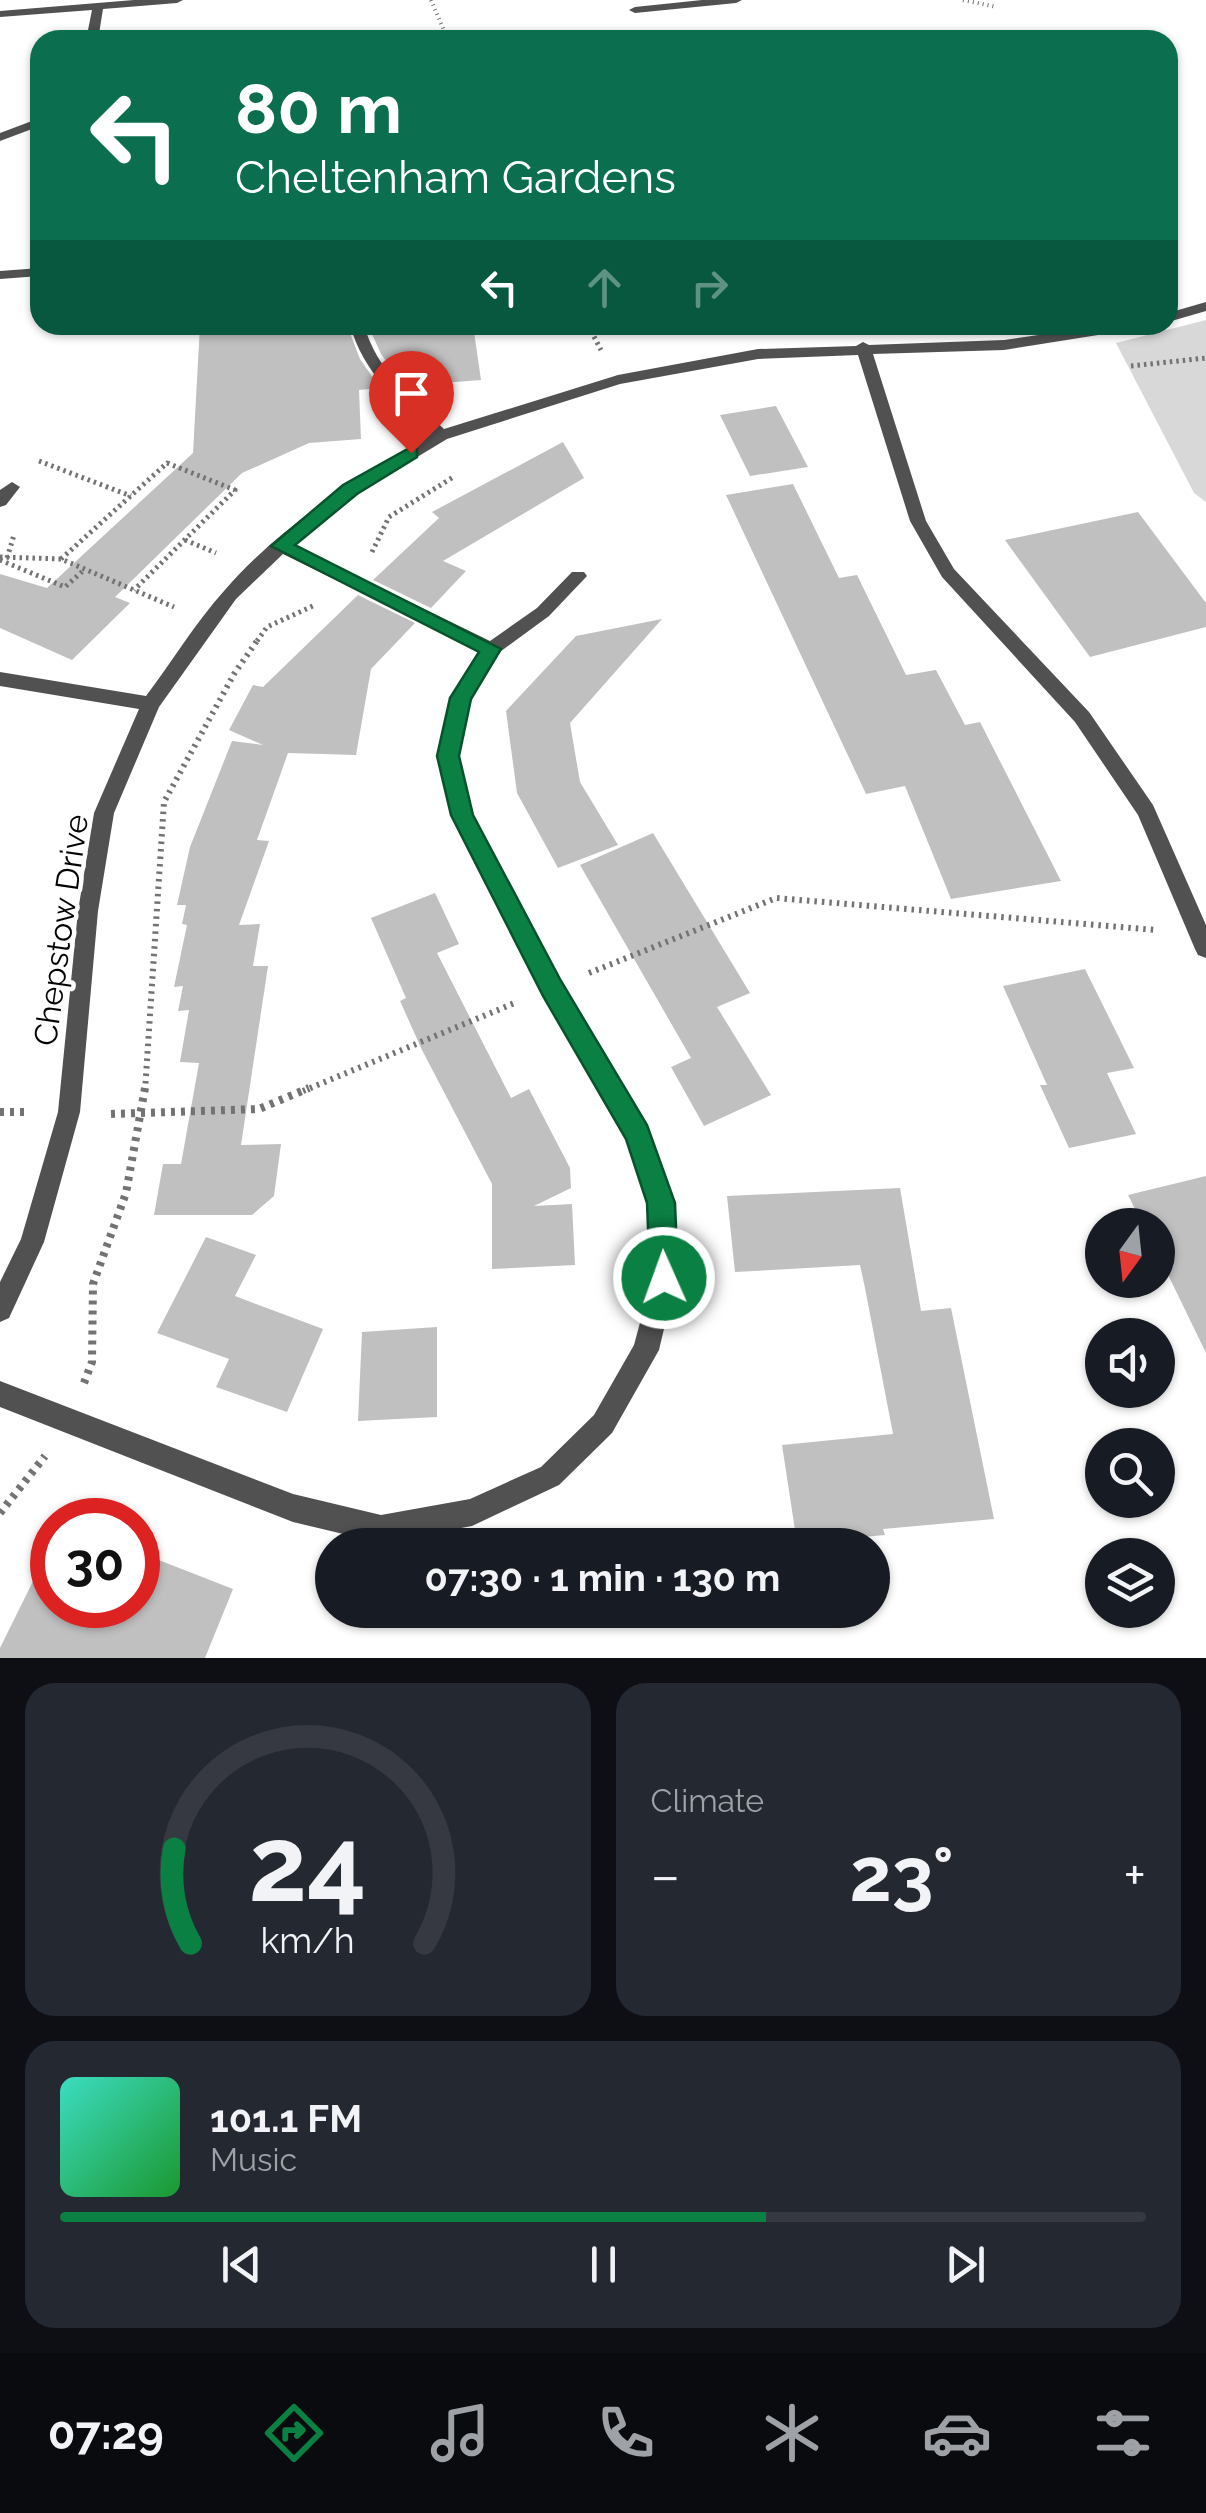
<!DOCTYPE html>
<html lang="en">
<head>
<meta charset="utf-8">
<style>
	:root { --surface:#171b24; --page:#242831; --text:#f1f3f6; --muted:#9ea1a6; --line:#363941; --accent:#0b8043 }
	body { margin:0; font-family:Raleway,sans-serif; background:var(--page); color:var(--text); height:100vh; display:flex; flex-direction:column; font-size:38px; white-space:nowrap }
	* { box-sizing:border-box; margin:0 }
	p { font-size:32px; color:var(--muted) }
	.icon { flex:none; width:55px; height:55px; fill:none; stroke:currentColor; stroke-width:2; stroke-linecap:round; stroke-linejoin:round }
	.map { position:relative; height:1658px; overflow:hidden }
	.sheet { display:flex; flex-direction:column; gap:25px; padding:25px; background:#0d0f14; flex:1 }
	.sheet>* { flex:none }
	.hud { position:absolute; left:30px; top:30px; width:1148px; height:305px; border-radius:30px; box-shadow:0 2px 8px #0004; background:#0b6e4f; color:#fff; overflow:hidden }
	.needle { width:65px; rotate:195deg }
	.tools { position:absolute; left:1085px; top:1208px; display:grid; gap:20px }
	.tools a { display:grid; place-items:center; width:90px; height:90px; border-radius:50%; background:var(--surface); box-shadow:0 2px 8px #0004; font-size:50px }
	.speed { position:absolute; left:30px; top:1498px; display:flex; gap:20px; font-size:50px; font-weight:700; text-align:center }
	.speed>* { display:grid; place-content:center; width:130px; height:130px; border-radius:50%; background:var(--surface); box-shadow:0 2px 8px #0004; line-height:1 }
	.speed .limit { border:15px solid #d22; background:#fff; color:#111 }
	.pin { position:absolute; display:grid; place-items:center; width:85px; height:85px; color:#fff; margin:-102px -42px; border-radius:50% 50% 50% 0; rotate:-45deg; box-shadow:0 0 10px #0007 }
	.pin .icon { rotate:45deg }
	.me { position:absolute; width:110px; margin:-55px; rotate:358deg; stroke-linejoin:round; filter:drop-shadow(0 0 8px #0008) }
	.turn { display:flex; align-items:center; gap:35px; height:210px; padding:0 40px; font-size:45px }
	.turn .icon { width:130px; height:130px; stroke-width:2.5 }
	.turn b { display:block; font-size:70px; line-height:85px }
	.lanes { display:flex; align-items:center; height:95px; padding:0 40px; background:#0003; justify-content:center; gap:50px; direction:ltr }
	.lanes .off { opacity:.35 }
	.big { font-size:75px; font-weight:700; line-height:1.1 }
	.sheet .widget { flex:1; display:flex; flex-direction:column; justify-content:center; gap:15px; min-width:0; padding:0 35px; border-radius:30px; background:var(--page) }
	.sheet .dial { align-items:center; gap:0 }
	.dial svg { height:260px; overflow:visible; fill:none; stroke:var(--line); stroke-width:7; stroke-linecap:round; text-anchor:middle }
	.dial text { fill:var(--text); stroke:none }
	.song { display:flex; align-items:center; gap:30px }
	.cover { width:120px; height:120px; border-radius:15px; background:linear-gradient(135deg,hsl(170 70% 55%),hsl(130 70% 35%)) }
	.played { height:10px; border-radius:5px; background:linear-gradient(90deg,var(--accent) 65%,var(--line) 65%) }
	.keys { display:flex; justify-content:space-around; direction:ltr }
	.heat { display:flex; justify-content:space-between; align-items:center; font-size:55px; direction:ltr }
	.sheet .tiles { flex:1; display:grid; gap:25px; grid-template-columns:1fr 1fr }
	.widget:last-child { grid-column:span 2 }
	.trip { position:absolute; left:315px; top:1528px; width:575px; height:100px; border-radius:50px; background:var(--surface); box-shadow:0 2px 8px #0004; font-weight:700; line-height:100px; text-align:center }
	.menu { display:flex; height:160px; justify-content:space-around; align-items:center; background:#090b0e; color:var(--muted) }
	.menu .icon { width:70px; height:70px }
	.menu .on { color:var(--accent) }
	.menu b { font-size:45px; color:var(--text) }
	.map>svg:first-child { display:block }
	.green { fill:#d8d8d8 }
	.building { fill:#c0c0c0 }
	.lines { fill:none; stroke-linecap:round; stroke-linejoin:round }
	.path-far3 { stroke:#737373; stroke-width:4; stroke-dasharray:1 4; stroke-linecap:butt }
	.path-far2 { stroke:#737373; stroke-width:5; stroke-dasharray:2.5 4; stroke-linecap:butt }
	.path-far1 { stroke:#737373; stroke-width:6; stroke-dasharray:2.5 5; stroke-linecap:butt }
	.path { stroke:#737373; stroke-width:8; stroke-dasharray:4 6; stroke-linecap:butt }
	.street { fill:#515151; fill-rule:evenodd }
	.route { fill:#0b8043; stroke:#07532c; stroke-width:2.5 }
	.labels { text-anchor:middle; stroke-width:9; stroke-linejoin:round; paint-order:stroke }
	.street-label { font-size:32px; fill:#000; stroke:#fff }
</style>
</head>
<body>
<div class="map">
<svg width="1206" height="1658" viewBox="0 0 1206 1658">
	<rect width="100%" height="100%" fill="#fff"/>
	<!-- green -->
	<polygon class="green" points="1206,320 1206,502 1194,493 1116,343"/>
	<!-- building -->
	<g class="building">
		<polygon points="200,325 347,325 360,359 380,388 359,390 361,439 309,443 242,473 115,597 130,603 72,660 0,628 0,574 47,588 193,453"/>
		<polygon points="368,325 473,325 481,380 405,386 381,354"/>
		<polygon points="776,406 808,467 750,476 720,415"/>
		<polygon points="563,442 584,478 443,561 466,571 431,608 373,580 439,518 432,512"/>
		<polygon points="793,484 839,578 857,575 906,675 936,670 965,725 980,722 1061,881 951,899 905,786 866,794 726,495"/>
		<polygon points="1138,512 1206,603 1206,627 1090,657 1005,540"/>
		<polygon points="358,595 415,623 371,669 356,755 288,753 257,840 269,841 239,925 260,924 253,966 268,966 241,1145 281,1144 274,1196 252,1215 154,1215 163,1164 181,1164 199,1063 180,1062 189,1010 178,1011 183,986 174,987 187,925 182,924 186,905 177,905 190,847 232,741 263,745 229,730 253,685 263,687"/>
		<polygon points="662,619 570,723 580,782 618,845 558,868 517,793 506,711 576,636"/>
		<polygon points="653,833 750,993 717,1007 771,1095 704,1126 671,1067 691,1058 580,865"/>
		<polygon points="435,893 459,944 437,953 511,1098 529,1089 570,1168 571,1188 534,1206 572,1204 575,1265 492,1269 492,1184 422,1050 400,1001 406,998 371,918"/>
		<polygon points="1085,969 1134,1068 1107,1073 1136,1134 1069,1148 1040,1085 1047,1085 1003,986"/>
		<polygon points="1206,1176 1206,1353 1158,1254 1158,1225 1143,1225 1128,1195"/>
		<polygon points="900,1188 921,1311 951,1308 994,1519 883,1529 885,1535 797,1543 782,1445 893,1434 865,1288 860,1265 735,1272 727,1196"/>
		<polygon points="206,1237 256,1255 235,1296 323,1329 287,1412 216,1387 229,1359 157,1333"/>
		<polygon points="437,1327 437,1417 358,1421 362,1332"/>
		<polygon points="138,1552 233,1589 205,1658 0,1658 0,1648 46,1555 52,1558 52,1605 138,1605"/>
	</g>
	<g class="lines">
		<!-- path-far3 -->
		<g class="path-far3">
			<polyline points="431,0 448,40"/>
			<polyline points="963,0 997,7"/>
		</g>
		<!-- path-far2 -->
		<g class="path-far2">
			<polyline points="588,325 601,350"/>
			<polyline points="1131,366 1206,358"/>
			<polyline points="39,461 131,496"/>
			<polyline points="185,540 216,553"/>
			<polyline points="372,552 389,517 455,476"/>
			<polyline points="0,557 61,559 174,607"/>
			<polyline points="7,558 14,535"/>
			<polyline points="61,559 167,463 235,490 134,590"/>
			<polyline points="0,560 65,587 85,569"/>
			<polyline points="257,641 267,627 315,605"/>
		</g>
		<!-- path-far1 -->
		<g class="path-far1">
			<polyline points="589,973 776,898 1156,930"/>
			<polyline points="145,1091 164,802 234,674 259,638"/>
			<polyline points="303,1091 517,1002"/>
		</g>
		<!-- path -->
		<g class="path">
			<polyline points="0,1112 29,1112"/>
			<polyline points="111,1114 259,1109 309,1088"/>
			<polyline points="84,1383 92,1362 93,1284 126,1193 145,1088"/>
			<polyline points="0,1513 45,1456"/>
		</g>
		<!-- street -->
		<g class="street">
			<polygon points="134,0 183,0 177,3 103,9 98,40 86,40 92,10 0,17 0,11"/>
			<polygon points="702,0 742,0 736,3 635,13 629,10 635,7"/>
			<polygon points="40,118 40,126 0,141 0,133"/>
			<polygon points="40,268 40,276 0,279 0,271"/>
			<polygon points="1206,302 1206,311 1168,322 1168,313"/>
			<path d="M 350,325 L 364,325 C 377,371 411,397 444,429 L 618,375 L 758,349 L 856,346 L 863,342 L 869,345 L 1004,340 L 1107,325 L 1143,325 L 1136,329 L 1004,350 L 873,354 L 926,521 L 954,569 L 1089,712 L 1153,805 L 1206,925 L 1206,958 L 1198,955 L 1195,949 L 1138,815 L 1075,722 L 942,577 L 910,521 L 858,355 L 758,359 L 620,384 L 447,439 L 356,494 L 293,545 L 490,641 L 537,608 L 572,572 L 584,572 L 587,576 L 549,616 L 497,654 L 470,699 L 458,756 L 472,815 L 560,981 L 645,1126 L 673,1203 L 676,1278 L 659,1350 L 612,1433 L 559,1485 L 472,1526 L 381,1543 L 293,1522 L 0,1407 L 0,1381 L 293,1494 L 381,1515 L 470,1499 L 541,1467 L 594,1415 L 634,1345 L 652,1278 L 649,1203 L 627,1138 L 544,995 L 452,815 L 438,756 L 452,698 L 480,651 L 283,554 L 236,599 L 159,707 L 114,813 L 98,911 L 80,1112 L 44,1242 L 9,1318 L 0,1322 L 0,1282 L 21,1239 L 58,1112 L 78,911 L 94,813 L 139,709 L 0,686 L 0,672 L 146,696 C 172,662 195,623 224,591 C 281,525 357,478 431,434 C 397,401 363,372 350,325 Z"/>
			<polygon points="12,482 20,487 6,505 0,507 0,490"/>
		</g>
	</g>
	<!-- route -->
	<polygon class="route" points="411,447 417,449 417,457 357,494 295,545 501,649 471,699 459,756 473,815 561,981 647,1125 675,1203 678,1278 674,1288 664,1292 654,1288 650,1278 647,1203 626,1139 543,996 451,815 437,756 450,698 479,652 271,546 343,485"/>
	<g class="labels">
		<!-- street labels -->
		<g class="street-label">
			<text transform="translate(61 930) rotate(-82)" y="11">Chepstow Drive</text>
		</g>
	</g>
</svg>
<div class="tools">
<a><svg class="needle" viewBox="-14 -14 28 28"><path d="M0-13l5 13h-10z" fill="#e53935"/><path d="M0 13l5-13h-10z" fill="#9ea1a6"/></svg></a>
<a><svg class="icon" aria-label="sound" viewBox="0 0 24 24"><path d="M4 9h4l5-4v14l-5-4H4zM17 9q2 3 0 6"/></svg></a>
<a><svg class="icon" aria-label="search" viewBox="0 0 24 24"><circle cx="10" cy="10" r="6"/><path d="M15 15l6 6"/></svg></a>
<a><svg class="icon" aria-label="layers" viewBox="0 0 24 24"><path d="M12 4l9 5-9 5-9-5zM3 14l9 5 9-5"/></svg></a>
</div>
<div class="speed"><div class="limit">30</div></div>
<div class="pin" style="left:411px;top:453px;background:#d93025"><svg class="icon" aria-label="arrive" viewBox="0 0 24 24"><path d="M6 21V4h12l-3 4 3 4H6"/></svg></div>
<svg class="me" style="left:664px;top:1278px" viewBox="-20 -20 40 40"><circle r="17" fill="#0b8043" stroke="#fff" stroke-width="3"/><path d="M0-11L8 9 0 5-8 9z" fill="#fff"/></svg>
<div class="trip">07:30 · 1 min · 130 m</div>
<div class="hud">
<div class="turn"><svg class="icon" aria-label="left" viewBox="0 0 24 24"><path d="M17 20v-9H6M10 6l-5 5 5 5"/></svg><div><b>80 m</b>Cheltenham Gardens</div></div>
<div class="lanes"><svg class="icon" aria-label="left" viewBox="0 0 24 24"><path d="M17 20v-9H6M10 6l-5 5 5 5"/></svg><svg class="icon off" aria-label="ahead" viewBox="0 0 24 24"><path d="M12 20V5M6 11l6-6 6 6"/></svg><svg class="icon off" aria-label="right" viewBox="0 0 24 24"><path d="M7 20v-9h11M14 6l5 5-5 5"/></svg></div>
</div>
</div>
<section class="sheet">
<div class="tiles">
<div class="widget dial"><svg viewBox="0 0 100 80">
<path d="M14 69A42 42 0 1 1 86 69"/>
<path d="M14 69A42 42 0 0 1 9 40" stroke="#0b8043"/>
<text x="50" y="56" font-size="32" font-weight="700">24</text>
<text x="50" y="72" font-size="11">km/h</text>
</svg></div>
<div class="widget"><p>Climate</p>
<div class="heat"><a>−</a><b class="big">23°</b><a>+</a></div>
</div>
<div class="widget">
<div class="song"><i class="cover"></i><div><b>101.1 FM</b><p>Music</p></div></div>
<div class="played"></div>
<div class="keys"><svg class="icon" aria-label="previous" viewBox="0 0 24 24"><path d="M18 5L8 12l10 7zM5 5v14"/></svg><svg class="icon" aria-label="pause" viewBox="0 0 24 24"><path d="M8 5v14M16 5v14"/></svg><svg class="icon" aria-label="next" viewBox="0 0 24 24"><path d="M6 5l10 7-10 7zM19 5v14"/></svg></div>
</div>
</div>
</section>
<nav class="menu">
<b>07:29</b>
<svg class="icon on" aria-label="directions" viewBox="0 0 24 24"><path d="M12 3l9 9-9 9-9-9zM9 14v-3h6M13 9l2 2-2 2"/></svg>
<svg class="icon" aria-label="music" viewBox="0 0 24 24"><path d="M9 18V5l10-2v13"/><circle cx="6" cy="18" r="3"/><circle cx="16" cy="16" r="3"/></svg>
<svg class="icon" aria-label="phone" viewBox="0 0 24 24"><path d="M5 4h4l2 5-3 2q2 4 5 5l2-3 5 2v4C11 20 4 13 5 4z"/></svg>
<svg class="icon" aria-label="climate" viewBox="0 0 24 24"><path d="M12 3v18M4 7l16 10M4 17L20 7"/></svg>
<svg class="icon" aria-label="car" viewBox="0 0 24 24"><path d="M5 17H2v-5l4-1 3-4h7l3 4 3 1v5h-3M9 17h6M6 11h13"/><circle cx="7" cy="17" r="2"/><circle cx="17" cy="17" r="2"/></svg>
<svg class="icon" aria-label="filters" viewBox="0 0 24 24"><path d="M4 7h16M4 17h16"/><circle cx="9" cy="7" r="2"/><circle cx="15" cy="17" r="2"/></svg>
</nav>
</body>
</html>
